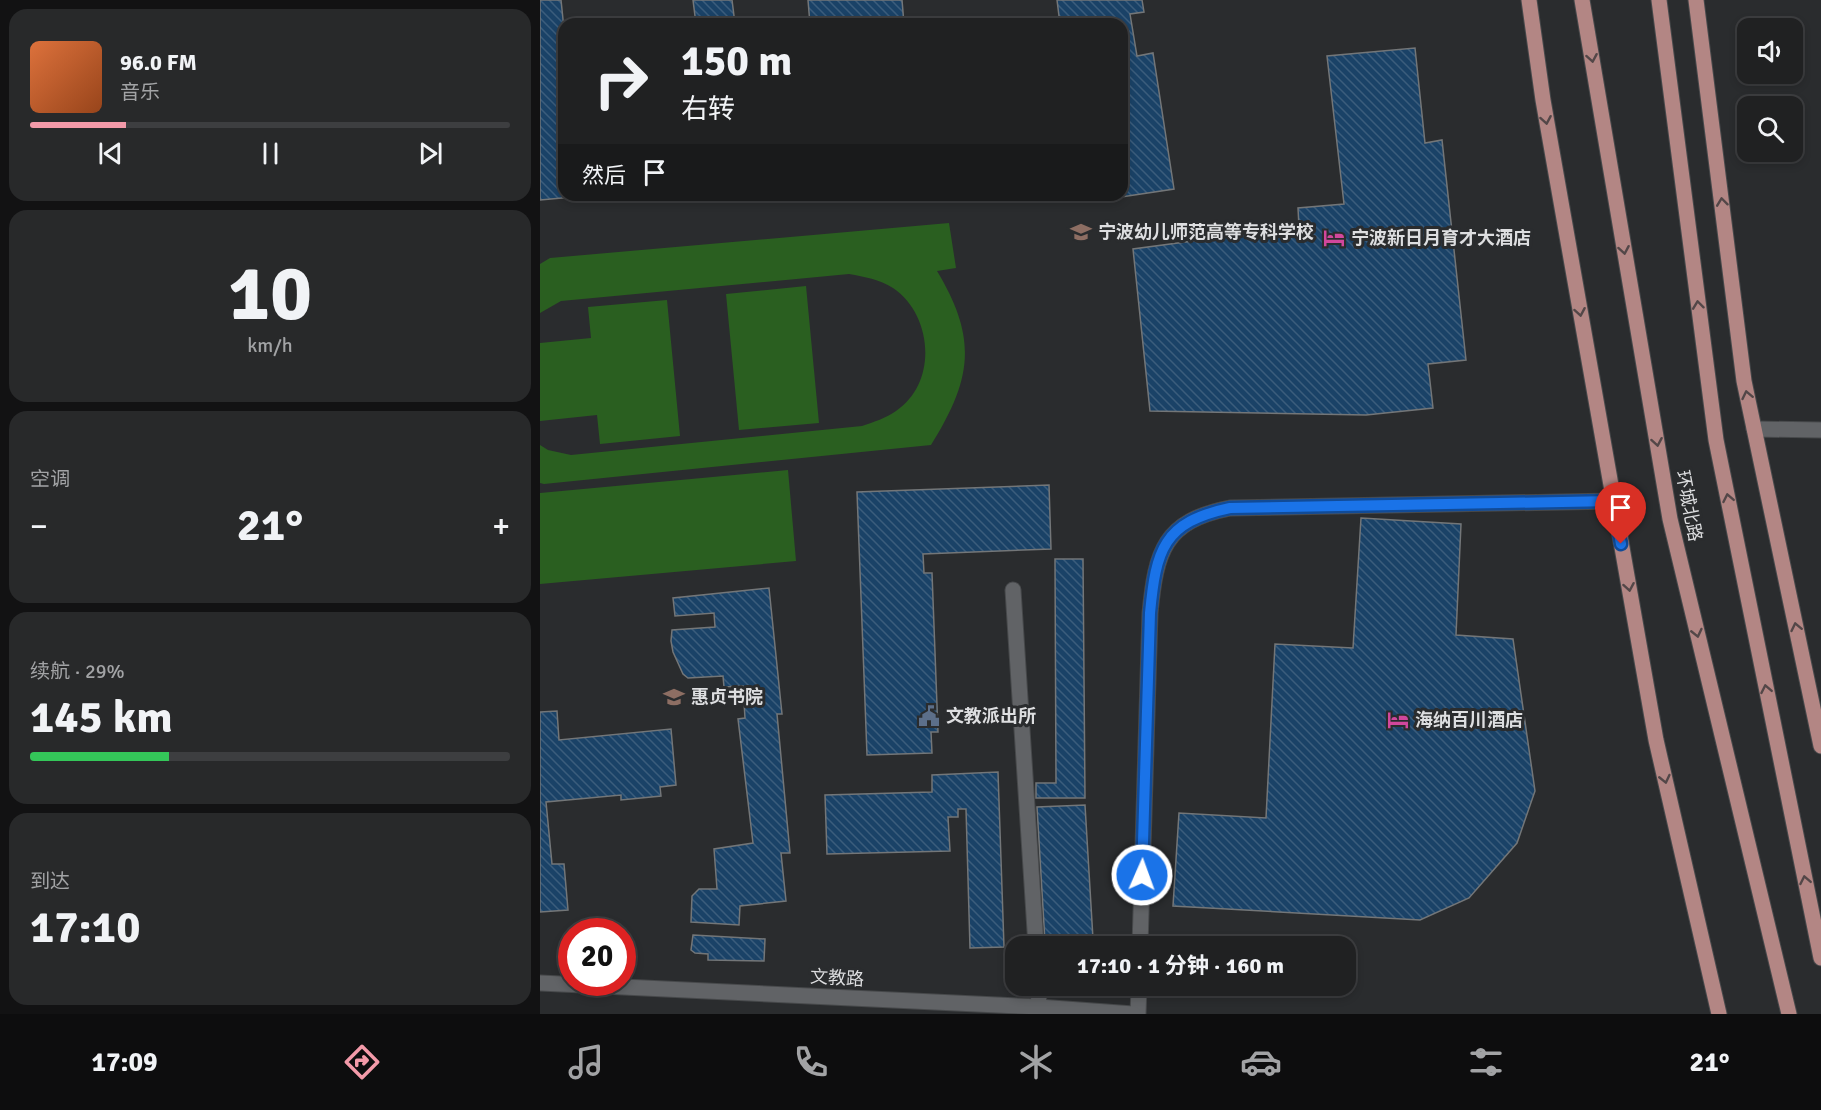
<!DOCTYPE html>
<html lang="zh">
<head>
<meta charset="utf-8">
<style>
	:root { --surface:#202122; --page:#28292a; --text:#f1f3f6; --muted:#a2a3a5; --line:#3d3e40; --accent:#f39aa9 }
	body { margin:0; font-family:Signika,"Noto Sans SC",sans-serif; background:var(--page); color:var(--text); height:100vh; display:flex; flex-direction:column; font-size:22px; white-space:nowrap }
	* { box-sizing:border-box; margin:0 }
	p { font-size:20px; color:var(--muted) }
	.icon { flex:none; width:33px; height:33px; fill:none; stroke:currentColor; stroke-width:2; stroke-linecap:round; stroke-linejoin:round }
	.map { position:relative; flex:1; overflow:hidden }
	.panel { display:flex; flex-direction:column; gap:9px; padding:9px; background:#121213; width:540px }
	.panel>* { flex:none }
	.hud { position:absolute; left:18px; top:18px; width:570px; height:183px; border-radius:18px; box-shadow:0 3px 9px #0003,0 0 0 2px var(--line); background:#202122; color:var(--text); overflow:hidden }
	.buttons { position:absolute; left:1197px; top:18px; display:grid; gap:12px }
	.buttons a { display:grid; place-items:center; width:66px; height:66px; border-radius:12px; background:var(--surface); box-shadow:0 3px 9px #0003,0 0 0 2px var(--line); font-size:30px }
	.speed { position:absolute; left:18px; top:918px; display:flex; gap:12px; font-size:30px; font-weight:700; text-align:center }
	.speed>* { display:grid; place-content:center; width:78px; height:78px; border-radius:50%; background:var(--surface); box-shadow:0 3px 9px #0003,0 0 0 2px var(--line); line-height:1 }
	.speed .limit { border:9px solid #d22; background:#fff; color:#111 }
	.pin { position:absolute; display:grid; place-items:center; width:51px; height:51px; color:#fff; margin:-62px -26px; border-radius:50% 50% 50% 0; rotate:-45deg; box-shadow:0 0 6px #0007 }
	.pin .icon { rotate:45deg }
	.me { position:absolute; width:66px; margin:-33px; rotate:2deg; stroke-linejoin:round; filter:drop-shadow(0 0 4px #0008) }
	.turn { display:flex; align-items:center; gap:21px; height:126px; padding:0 24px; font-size:27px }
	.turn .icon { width:78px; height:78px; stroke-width:2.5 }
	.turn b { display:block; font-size:42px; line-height:51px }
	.then { display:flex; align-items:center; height:57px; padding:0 24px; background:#0003; gap:12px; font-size:22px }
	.big { font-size:45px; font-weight:700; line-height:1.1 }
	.panel .card { flex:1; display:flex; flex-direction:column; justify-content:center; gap:9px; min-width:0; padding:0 21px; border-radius:18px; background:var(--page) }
	.panel .dial { align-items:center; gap:0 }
	.dial b { font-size:78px; line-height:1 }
	.song { display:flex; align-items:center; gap:18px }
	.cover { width:72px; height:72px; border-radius:9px; background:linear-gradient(135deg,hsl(20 70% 55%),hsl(20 70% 35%)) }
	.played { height:6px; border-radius:3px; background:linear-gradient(90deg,var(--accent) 20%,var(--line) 20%) }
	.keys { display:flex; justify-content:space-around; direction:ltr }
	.heat { display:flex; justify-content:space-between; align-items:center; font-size:33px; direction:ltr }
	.charge { height:9px; border-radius:4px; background:linear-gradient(90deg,#34c759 29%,var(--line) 0) }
	.trip { position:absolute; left:465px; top:936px; width:351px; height:60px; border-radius:18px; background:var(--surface); box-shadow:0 3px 9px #0003,0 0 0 2px var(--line); font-weight:700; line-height:60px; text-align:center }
	.tabs { display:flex; height:96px; justify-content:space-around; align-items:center; background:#0d0d0e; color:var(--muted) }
	.tabs .icon { width:42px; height:42px }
	.tabs .selected { color:var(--accent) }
	.tabs b { font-size:27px; color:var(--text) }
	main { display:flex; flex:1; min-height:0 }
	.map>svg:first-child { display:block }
	.green { fill:#2a5f20 }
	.building { fill:url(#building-back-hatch); stroke:#737678; stroke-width:1.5 }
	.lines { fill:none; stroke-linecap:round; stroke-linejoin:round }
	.lane-casing { stroke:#47494b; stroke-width:17 }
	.secondary-casing { stroke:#47494b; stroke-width:17 }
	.primary-casing { stroke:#47494b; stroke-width:17 }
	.lane { stroke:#616366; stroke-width:15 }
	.secondary { stroke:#616366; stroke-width:15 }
	.primary { stroke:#b38684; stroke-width:15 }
	.oneway { stroke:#534748 }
	.route-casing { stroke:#114b97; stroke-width:15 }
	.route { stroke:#1a73e8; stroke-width:10 }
	.labels { text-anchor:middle; stroke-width:6; stroke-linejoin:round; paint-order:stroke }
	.poi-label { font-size:18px; font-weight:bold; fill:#dddee0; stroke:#2a2c2e; text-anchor:start }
	.street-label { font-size:18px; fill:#dddee0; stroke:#2a2c2e }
</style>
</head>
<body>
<main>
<section class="panel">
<div class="card">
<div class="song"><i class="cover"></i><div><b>96.0 FM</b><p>音乐</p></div></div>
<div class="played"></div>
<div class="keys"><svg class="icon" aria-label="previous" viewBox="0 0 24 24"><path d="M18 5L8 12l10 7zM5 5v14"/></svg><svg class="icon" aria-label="pause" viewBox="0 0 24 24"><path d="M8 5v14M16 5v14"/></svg><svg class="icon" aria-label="next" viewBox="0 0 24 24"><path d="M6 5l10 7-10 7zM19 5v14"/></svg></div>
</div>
<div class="card dial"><b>10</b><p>km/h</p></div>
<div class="card"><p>空调</p>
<div class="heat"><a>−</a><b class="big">21°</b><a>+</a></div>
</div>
<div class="card"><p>续航 · 29%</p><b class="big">145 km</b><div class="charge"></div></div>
<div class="card"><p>到达</p><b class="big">17:10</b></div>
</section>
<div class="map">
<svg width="1281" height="1014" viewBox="0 0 1281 1014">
	<defs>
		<pattern id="building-back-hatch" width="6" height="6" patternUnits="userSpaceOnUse" patternTransform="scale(1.5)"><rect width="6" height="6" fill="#1a4267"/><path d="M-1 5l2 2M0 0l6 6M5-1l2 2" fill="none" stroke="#3b5d7c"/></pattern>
	</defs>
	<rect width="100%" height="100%" fill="#2a2c2e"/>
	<!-- green -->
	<g class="green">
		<path d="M 409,223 L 416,268 L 397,271 C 438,339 432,379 391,445 L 4,484 L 0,483 L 0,445 L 8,450 L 31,455 L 322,426 C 334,422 346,418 356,411 C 398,383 393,315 353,288 C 339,279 325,277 309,274 L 21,301 L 0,313 L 0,264 L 10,258 Z"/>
		<polygon points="266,286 279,423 199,430 186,294"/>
		<polygon points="127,300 140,436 60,444 57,415 0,421 0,343 51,338 48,307"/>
		<polygon points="248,470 256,561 0,584 0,493"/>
	</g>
	<!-- building -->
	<g class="building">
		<polygon points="0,0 21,0 24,29 24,195 55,195 0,200"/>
		<polygon points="153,0 192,0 195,24 156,24"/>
		<polygon points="268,0 362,0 364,24 270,24"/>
		<polygon points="517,0 602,0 604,12 590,14 597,56 613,53 634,189 548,202 547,195 582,195 582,24 520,24"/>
		<polygon points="875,48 885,143 902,140 926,360 888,364 893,408 826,415 610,411 593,249 759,227 758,208 804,204 787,56"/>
		<polygon points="509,485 511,549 383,554 384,573 392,573 398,732 391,732 392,753 327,755 317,492"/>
		<polygon points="821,518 921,524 916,635 973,639 995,791 977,843 929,898 880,920 633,906 639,813 726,818 735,644 813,648"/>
		<polygon points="515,559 543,559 545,798 496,798 496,783 516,783"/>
		<polygon points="229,588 242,714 237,714 250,853 241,853 246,901 200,906 199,925 151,922 152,896 159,889 177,889 174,849 213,843 198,719 205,718 203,686 184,687 183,676 148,678 143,674 133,652 131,641 132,630 175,627 174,613 135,616 133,598"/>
		<polygon points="17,711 19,740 131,729 136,785 120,787 121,796 81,800 81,795 6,802 12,864 24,864 28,910 0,912 0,712"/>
		<polygon points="458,772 464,947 430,948 426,809 418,809 418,817 408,817 410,851 287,854 285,795 392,792 392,775"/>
		<polygon points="545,805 553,939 505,942 497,807"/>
		<polygon points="153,935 225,939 224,961 168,960 168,954 155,953 151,950"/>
	</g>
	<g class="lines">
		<defs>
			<g id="lane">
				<polyline points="1214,429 1281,430"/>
				<polyline points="473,590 496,946"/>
				<path d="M 600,946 L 610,613 C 616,551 624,521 690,508 L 1073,501"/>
				<polyline points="498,986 499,1007"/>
				<polyline points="598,1014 599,986"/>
			</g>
			<polyline id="secondary" points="0,983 499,1007 593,1014"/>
			<g id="primary">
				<polyline points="989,0 1003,100 1116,740 1179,1014"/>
				<polyline points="1042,0 1130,519 1249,1014"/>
				<polyline points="1119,0 1176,440 1281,958"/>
				<polyline points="1156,0 1204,381 1281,746"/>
			</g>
		</defs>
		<!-- lane casing -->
		<use href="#lane" class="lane-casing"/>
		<!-- secondary casing -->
		<use href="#secondary" class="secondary-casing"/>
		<!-- primary casing -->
		<use href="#primary" class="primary-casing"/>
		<!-- lane -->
		<use href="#lane" class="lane"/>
		<!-- secondary -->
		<use href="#secondary" class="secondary"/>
		<!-- primary -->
		<use href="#primary" class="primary"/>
	</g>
	<!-- one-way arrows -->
	<defs><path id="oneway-chevron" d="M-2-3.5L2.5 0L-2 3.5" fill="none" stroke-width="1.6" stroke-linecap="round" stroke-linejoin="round" transform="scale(1.5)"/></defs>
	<g class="oneway">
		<use href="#oneway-chevron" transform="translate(1052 58) rotate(80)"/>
		<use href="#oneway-chevron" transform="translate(1006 120) rotate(80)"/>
		<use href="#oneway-chevron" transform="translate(1182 202) rotate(-97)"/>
		<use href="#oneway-chevron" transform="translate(1084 250) rotate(80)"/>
		<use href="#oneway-chevron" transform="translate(1158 305) rotate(-97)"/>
		<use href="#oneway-chevron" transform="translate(1040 312) rotate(80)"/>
		<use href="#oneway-chevron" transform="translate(1207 395) rotate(-102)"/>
		<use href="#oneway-chevron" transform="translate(1117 442) rotate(80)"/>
		<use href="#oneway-chevron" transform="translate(1188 498) rotate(-101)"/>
		<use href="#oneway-chevron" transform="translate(1089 587) rotate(80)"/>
		<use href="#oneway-chevron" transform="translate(1256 627) rotate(-102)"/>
		<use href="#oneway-chevron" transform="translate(1157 633) rotate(77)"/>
		<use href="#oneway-chevron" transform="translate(1226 689) rotate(-101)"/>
		<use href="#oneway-chevron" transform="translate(1125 779) rotate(77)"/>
		<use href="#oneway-chevron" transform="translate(1265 880) rotate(-101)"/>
	</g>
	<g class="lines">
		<defs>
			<path id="route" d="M 602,875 L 610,613 C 616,550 623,522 690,508 L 1073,501 L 1081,544"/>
		</defs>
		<!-- route casing -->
		<use href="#route" class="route-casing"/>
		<!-- route -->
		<use href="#route" class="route"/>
	</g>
	<!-- icons -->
	<defs>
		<symbol id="school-bare" viewBox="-9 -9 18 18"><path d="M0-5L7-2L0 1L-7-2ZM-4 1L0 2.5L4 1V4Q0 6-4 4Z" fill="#8d6e63" stroke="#2a2c2e" stroke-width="2.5" paint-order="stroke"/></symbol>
		<symbol id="hotel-bare" viewBox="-9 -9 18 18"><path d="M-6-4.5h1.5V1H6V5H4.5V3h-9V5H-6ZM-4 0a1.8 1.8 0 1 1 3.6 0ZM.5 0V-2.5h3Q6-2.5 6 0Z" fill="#d1479c" stroke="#2a2c2e" stroke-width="2.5" paint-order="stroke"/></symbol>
		<symbol id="civic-bare" viewBox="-9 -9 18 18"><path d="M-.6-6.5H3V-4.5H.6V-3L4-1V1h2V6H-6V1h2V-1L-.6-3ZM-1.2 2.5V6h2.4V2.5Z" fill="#5c6f8a" stroke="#2a2c2e" stroke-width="2.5" paint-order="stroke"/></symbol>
	</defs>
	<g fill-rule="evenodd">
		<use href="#school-bare" x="526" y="217" width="30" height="30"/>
		<use href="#hotel-bare" x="779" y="223" width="30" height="30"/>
		<use href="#school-bare" x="119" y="682" width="30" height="30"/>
		<use href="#civic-bare" x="374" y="701" width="30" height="30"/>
		<use href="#hotel-bare" x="843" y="705" width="30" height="30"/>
	</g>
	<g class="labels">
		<!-- poi labels -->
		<g class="poi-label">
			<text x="558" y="238">宁波幼儿师范高等专科学校</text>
			<text x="811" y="244">宁波新日月育才大酒店</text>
			<text x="151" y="703">惠贞书院</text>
			<text x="406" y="722">文教派出所</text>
			<text x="875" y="726">海纳百川酒店</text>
		</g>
		<!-- street labels -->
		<g class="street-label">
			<text transform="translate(1149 506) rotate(79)" y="6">环城北路</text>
			<text transform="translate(297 978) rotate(3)" y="6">文教路</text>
		</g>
	</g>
</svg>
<div class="buttons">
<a><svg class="icon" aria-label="sound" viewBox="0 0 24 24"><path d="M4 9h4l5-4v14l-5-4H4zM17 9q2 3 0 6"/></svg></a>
<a><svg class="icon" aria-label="search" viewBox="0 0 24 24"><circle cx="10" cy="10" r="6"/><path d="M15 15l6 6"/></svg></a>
</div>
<div class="speed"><div class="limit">20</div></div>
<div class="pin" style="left:1081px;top:544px;background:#d93025"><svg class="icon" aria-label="arrive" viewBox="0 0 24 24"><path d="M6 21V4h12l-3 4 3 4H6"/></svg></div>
<svg class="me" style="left:602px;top:875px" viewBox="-20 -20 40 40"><circle r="17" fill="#1a73e8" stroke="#fff" stroke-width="3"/><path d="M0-11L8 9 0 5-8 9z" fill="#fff"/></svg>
<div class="trip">17:10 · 1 分钟 · 160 m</div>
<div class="hud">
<div class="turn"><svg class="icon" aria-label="right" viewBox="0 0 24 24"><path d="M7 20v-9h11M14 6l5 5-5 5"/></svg><div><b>150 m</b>右转</div></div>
<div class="then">然后<svg class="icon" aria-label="arrive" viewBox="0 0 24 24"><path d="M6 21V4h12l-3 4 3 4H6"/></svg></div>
</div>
</div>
</main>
<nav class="tabs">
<b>17:09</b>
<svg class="icon selected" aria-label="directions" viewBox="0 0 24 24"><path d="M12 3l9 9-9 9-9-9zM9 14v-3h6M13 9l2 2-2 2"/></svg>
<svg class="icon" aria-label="music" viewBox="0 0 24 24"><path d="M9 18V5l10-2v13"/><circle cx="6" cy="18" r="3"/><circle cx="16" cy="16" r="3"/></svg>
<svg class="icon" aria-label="phone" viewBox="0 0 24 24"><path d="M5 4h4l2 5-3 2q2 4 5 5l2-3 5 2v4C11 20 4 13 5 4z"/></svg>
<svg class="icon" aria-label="climate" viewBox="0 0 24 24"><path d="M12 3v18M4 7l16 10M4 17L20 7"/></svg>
<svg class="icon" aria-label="car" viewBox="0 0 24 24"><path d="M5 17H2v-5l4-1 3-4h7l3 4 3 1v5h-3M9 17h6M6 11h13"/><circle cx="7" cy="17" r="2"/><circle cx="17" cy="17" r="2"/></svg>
<svg class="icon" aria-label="filters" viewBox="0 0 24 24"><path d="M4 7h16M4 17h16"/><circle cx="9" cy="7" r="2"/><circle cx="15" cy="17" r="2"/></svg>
<b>21°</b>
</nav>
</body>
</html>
